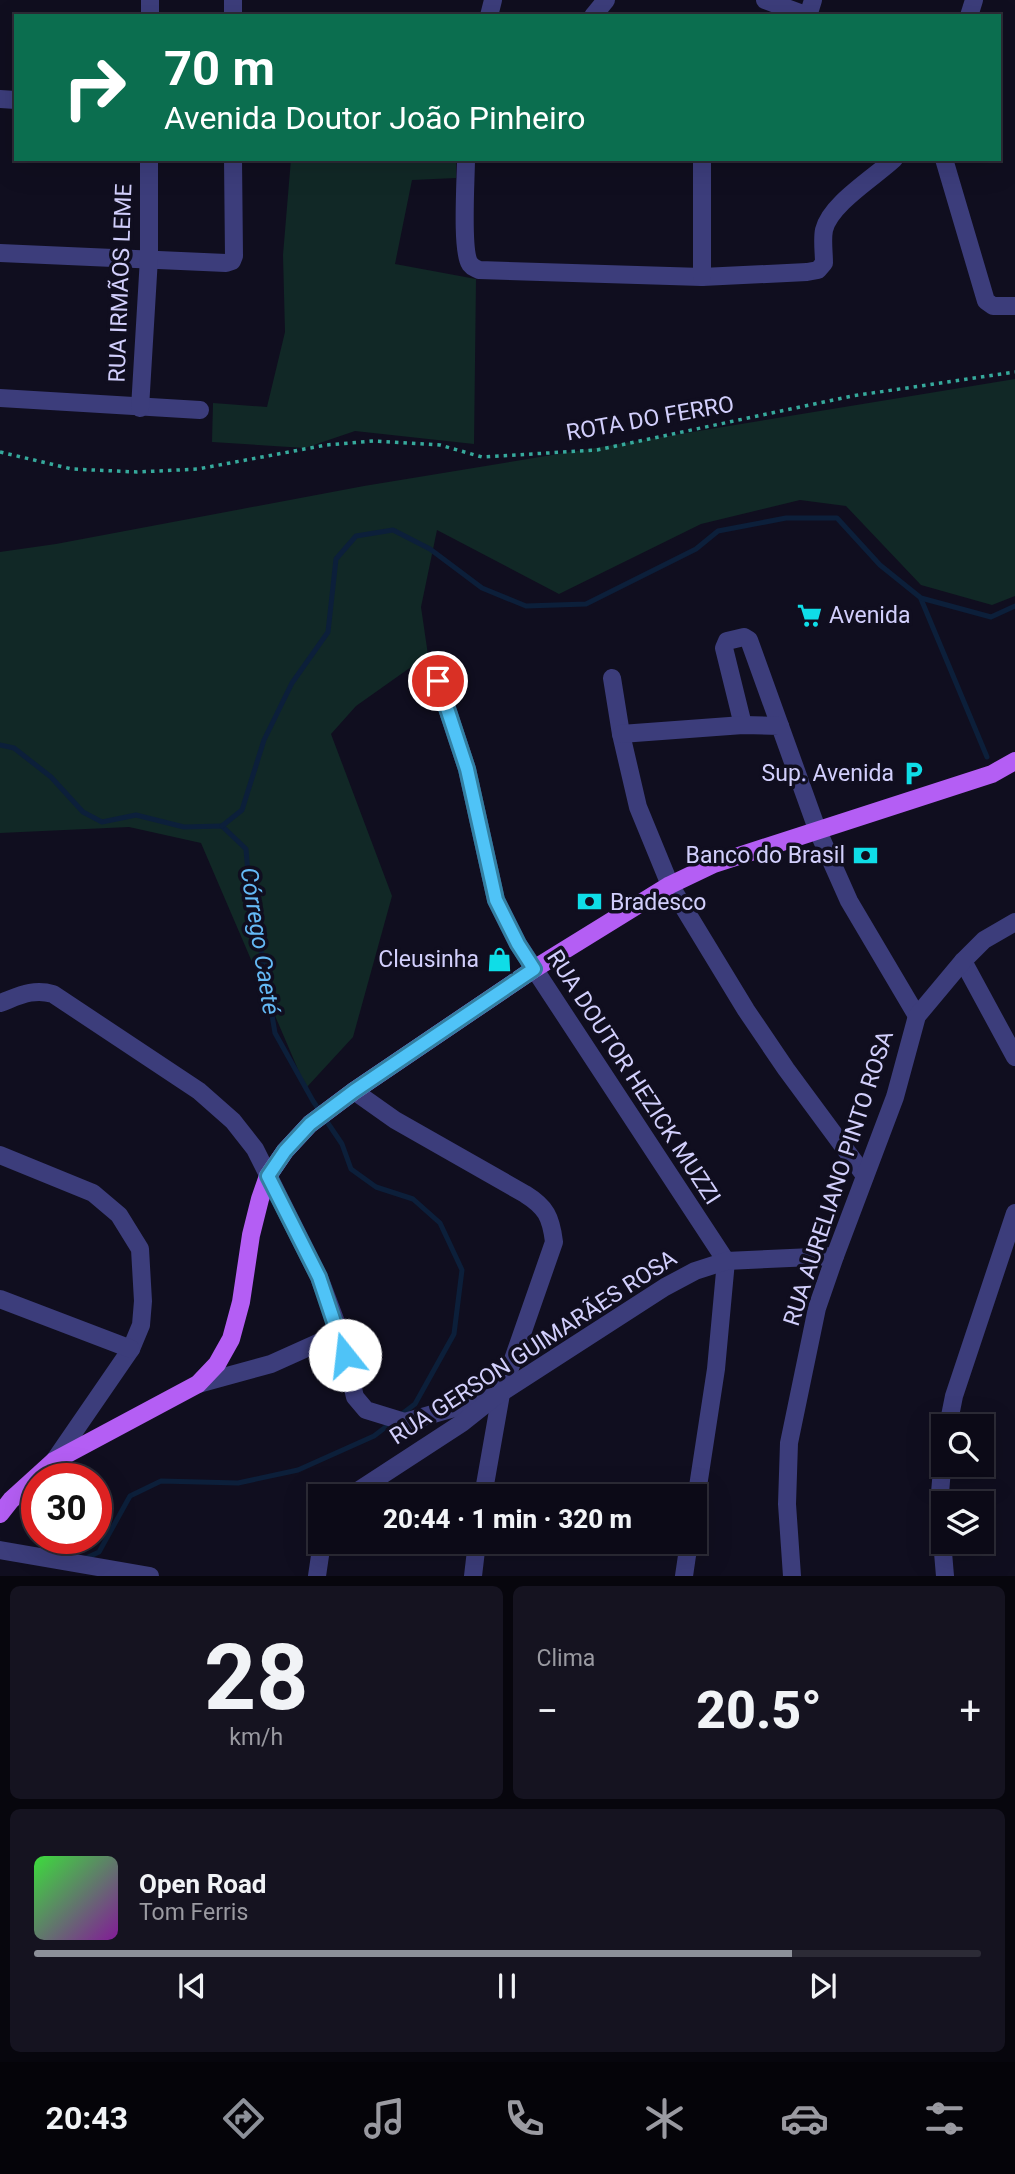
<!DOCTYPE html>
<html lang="pt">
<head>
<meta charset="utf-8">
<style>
	:root { --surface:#0c0a17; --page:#151320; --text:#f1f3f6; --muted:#9a9aa1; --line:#2c2b36; --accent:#8c9099 }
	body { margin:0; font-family:Roboto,sans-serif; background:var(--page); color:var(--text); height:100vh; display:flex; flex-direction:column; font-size:26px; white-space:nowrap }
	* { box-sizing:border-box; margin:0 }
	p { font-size:23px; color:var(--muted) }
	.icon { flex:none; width:38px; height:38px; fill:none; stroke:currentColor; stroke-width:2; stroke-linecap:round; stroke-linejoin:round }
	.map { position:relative; height:1576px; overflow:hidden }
	.side { display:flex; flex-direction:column; gap:10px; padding:10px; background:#07060d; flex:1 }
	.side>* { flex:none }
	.banner { position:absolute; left:14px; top:14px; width:987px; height:147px; border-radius:0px; box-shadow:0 7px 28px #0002,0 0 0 2px var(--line); background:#0b6e4f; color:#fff; overflow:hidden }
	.tools { position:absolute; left:931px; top:1414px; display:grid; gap:14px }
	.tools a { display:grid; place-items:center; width:63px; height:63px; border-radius:0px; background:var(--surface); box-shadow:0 7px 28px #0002,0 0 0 2px var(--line); font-size:35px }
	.speed { position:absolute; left:21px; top:1463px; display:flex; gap:14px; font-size:35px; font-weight:700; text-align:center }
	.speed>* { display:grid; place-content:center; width:91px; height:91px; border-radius:50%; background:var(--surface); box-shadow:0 7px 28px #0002,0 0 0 2px var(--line); line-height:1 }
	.speed .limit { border:10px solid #d22; background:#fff; color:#111 }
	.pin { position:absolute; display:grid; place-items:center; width:60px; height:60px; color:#fff; margin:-30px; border:4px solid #fff; border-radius:50%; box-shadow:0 2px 7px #0007 }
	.me { position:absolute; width:77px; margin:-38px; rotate:344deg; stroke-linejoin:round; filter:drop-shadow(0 0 5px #0008) }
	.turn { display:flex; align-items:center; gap:24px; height:147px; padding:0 35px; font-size:32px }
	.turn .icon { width:91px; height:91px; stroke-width:2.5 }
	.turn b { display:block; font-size:49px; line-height:60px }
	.big { font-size:52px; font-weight:800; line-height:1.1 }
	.side .widget { flex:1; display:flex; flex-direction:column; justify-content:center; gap:10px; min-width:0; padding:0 24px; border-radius:10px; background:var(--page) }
	.side .dial { align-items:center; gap:0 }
	.dial b { font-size:91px; line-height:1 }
	.song { display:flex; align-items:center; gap:21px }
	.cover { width:84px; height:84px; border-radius:10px; background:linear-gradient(135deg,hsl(120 70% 55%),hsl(290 70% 35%)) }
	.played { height:7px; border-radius:4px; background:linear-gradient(90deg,var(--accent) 80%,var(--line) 80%) }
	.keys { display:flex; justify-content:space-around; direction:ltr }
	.heat { display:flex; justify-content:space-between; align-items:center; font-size:38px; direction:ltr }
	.side .tiles { flex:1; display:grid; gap:10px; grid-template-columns:1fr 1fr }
	.widget:last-child { grid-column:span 2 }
	.trip { position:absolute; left:308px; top:1484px; width:399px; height:70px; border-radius:0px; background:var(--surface); box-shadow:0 7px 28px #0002,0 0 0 2px var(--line); font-weight:800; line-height:70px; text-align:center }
	.tabs { display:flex; height:112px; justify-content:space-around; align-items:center; background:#050409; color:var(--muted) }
	.tabs .icon { width:49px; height:49px }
	.tabs .current { color:var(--accent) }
	.tabs b { font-size:32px; color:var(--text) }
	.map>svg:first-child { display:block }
	.green { fill:#112826 }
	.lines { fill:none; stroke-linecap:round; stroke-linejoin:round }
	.stream { stroke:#0c1f3a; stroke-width:5 }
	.path { stroke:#36a99c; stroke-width:3.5; stroke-dasharray:3.5 5; stroke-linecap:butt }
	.minor { stroke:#3c3d7b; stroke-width:18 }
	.major { stroke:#b45ef4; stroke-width:18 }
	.route-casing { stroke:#337fa1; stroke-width:18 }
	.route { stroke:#4fc3f7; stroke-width:12 }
	.labels { text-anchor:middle; stroke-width:7; stroke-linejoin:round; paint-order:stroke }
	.street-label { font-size:23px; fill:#d2cffc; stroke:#100e1f }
	.poi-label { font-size:23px; fill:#d2cffc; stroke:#100e1f; text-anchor:end }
	.water-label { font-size:24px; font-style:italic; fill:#64b9f5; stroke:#100e1f }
</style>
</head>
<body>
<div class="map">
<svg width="1015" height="1576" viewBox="0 0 1015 1576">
	<rect width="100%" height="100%" fill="#100e1f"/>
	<!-- green -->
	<g class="green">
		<polygon points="291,159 456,159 456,178 412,180 395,264 476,279 474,444 355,431 305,448 212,442 213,403 267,407 285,332 283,255"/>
		<polygon points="1015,379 1015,596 992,605 921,585 846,506 800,500 701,524 559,594 437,530 421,607 428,655 356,706 331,734 392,896 353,1037 306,1088 201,843 129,827 0,833 0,552 56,544 364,486"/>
	</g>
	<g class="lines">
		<!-- stream -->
		<g class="stream">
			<polyline points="921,599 987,757"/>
			<polyline points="0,745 14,748 51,777 83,812 102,822 136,815 184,827 222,826 246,849 252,924 261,950 275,1033 313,1101 342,1144 351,1169 376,1187 413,1199 440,1223 462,1270 454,1334 415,1404 398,1417"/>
			<polyline points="222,826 242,810 264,740 292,683 328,632 336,559 356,536 393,530 430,549 482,588 526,606 586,604 696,549 718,531 786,518 837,518 880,565 921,598 991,617 1015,606"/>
			<polyline points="84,1559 99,1552 130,1496 161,1481 238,1483 298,1470 374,1436 391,1423"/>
		</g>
		<!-- path -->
		<polyline class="path" points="0,452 72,469 137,472 198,469 326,445 373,441 440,445 482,457 597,450 852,396 1015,372"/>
		<!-- minor -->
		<g class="minor">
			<polyline points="765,0 808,16 813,0"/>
			<polyline points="150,16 150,0"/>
			<polyline points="233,16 233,0"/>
			<polyline points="489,16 493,0"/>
			<polyline points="593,16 606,0"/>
			<polyline points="969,16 974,0"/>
			<polyline points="0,99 16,100"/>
			<path d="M 466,159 C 466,178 461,251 470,264 C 473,268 475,268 479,270 L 702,277 L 807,272 L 818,270 L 824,263 C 824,253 822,240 824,230 C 830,204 875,177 894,159"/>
			<polyline points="944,159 986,301 993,306 1015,306"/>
			<polyline points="0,253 226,263 232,261 234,256 233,159"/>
			<polyline points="702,277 702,159"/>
			<polyline points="0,398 200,410"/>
			<polyline points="140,408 149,258 149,159"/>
			<polyline points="612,678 621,734 638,807 670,885 746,1010 786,1069 865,1176"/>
			<polyline points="438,681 467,769 496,900 518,944 726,1261 716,1369 695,1506"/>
			<polyline points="743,725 724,648 727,641 744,637 749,640 780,726"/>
			<polyline points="621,734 743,725 780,726 817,829 849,901 917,1016"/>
			<polyline points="963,961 1015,1057"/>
			<path d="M 0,1003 C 19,996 33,988 53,994 L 199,1091 L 233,1121 L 255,1149 L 319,1277 L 340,1333 L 355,1397 L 366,1410 L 405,1422 L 496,1396"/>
			<path d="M 354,1091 L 395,1120 L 525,1194 C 546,1207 551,1217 554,1242 L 501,1394 L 483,1496"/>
			<polyline points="0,1155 93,1193 119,1215 140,1249 143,1301 141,1325 131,1349 54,1461"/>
			<polyline points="0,1299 131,1349"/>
			<polyline points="198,1384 271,1364 340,1333"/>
			<polyline points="948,1426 954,1396 1015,1213"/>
			<polyline points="943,1457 939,1505 945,1576"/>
			<polyline points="350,1496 462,1423 496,1396 665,1287 695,1271 726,1261 835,1256"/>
			<polyline points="0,1550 150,1576"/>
			<polyline points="317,1576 322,1542"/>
			<polyline points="473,1576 477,1542"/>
			<polyline points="684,1576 689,1542"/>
			<polyline points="792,1576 787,1504 789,1443 817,1308 835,1256 895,1097 917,1016 963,961 984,940 1015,922"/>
		</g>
		<!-- major -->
		<polyline class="major" points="0,1514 11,1500 54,1461 198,1384 217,1364 231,1339 241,1302 251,1235 260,1199 268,1176 285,1151 310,1124 354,1091 534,969 670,885 714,864 992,774 1015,761"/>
	</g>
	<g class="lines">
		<defs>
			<polyline id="route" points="345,1355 319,1277 268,1176 285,1151 310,1124 354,1091 534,969 518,944 496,900 467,769 438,681"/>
		</defs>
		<!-- route casing -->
		<use href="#route" class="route-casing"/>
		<!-- route -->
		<use href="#route" class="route"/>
	</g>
	<!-- icons -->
	<defs>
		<symbol id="supermarket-bare" viewBox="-9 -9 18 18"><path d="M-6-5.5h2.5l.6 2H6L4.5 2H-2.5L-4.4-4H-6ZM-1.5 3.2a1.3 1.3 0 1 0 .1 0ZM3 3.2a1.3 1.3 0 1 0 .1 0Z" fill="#0fdde7" stroke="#100e1f" stroke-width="2.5" paint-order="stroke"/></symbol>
		<symbol id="parking-bare" viewBox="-9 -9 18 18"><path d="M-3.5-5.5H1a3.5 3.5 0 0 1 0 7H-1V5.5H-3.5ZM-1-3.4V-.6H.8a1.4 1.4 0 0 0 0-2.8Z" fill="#0fdde7" stroke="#100e1f" stroke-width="2.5" paint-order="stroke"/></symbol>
		<symbol id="bank-bare" viewBox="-9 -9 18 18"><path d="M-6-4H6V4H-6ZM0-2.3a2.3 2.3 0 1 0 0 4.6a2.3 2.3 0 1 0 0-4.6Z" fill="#0fdde7" stroke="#100e1f" stroke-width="2.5" paint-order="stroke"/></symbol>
		<symbol id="shop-bare" viewBox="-9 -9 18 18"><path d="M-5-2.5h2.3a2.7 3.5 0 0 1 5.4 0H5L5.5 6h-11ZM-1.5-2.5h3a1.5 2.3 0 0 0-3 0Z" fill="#0fdde7" stroke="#100e1f" stroke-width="2.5" paint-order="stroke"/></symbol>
	</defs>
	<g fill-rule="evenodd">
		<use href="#supermarket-bare" x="792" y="598" width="35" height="35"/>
		<use href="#parking-bare" x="896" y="756" width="35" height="35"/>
		<use href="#bank-bare" x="848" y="838" width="35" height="35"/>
		<use href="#bank-bare" x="572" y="884" width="35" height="35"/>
		<use href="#shop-bare" x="482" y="942" width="35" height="35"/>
	</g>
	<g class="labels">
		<!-- street labels -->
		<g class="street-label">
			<text transform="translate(120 283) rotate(-88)" y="8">RUA IRMÃOS LEME</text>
			<text transform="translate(650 418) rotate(-10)" y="8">ROTA DO FERRO</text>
			<text transform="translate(634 1077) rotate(57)" y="8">RUA DOUTOR HEZICK MUZZI</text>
			<text transform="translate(838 1178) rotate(-72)" y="8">RUA AURELIANO PINTO ROSA</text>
			<text transform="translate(533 1347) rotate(-33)" y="8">RUA GERSON GUIMARÃES ROSA</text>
		</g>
		<!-- poi labels -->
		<g class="poi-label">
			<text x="829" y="623" text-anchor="start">Avenida</text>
			<text x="894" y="781">Sup. Avenida</text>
			<text x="845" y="863">Banco do Brasil</text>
			<text x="610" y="910" text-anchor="start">Bradesco</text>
			<text x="479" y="967">Cleusinha</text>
		</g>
		<!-- water labels -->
		<g class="water-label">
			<text transform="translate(260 941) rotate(81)" y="8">Córrego Caeté</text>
		</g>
	</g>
</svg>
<div class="tools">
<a><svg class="icon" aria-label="search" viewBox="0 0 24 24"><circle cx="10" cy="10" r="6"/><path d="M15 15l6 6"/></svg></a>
<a><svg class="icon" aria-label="layers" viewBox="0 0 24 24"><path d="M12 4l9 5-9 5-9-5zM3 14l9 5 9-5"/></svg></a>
</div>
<div class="speed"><div class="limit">30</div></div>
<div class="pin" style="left:438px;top:681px;background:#d93025"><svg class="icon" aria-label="arrive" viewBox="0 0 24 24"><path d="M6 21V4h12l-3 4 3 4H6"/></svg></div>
<svg class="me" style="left:345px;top:1355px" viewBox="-20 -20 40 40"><circle r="19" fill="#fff"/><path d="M0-13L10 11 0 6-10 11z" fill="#4fc3f7"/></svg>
<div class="trip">20:44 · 1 min · 320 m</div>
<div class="banner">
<div class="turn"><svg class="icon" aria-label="right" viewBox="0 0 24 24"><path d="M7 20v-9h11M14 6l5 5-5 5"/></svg><div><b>70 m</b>Avenida Doutor João Pinheiro</div></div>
</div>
</div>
<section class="side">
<div class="tiles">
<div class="widget dial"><b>28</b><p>km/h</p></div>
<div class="widget"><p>Clima</p>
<div class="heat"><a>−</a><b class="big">20.5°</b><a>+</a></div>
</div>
<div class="widget">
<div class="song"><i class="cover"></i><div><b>Open Road</b><p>Tom Ferris</p></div></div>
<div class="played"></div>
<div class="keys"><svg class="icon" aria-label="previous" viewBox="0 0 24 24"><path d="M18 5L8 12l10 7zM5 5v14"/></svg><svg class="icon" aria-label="pause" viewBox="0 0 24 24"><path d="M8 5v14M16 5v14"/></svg><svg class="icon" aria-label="next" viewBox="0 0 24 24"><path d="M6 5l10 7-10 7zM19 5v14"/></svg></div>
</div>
</div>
</section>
<nav class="tabs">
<b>20:43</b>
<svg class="icon current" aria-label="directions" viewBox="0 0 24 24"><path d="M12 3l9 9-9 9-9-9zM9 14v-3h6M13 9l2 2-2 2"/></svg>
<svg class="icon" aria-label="music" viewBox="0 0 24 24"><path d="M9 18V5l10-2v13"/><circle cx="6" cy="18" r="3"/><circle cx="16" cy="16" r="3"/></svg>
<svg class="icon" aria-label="phone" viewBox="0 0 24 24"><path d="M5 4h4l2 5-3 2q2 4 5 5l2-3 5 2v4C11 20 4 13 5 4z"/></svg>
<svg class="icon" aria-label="climate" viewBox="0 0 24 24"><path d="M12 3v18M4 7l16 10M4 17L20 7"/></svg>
<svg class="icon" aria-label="car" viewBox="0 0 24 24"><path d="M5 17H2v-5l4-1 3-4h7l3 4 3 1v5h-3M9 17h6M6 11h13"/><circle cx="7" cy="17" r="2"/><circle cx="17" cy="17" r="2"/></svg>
<svg class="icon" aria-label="filters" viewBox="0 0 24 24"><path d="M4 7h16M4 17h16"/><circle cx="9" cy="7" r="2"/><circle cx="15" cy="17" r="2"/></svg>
</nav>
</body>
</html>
